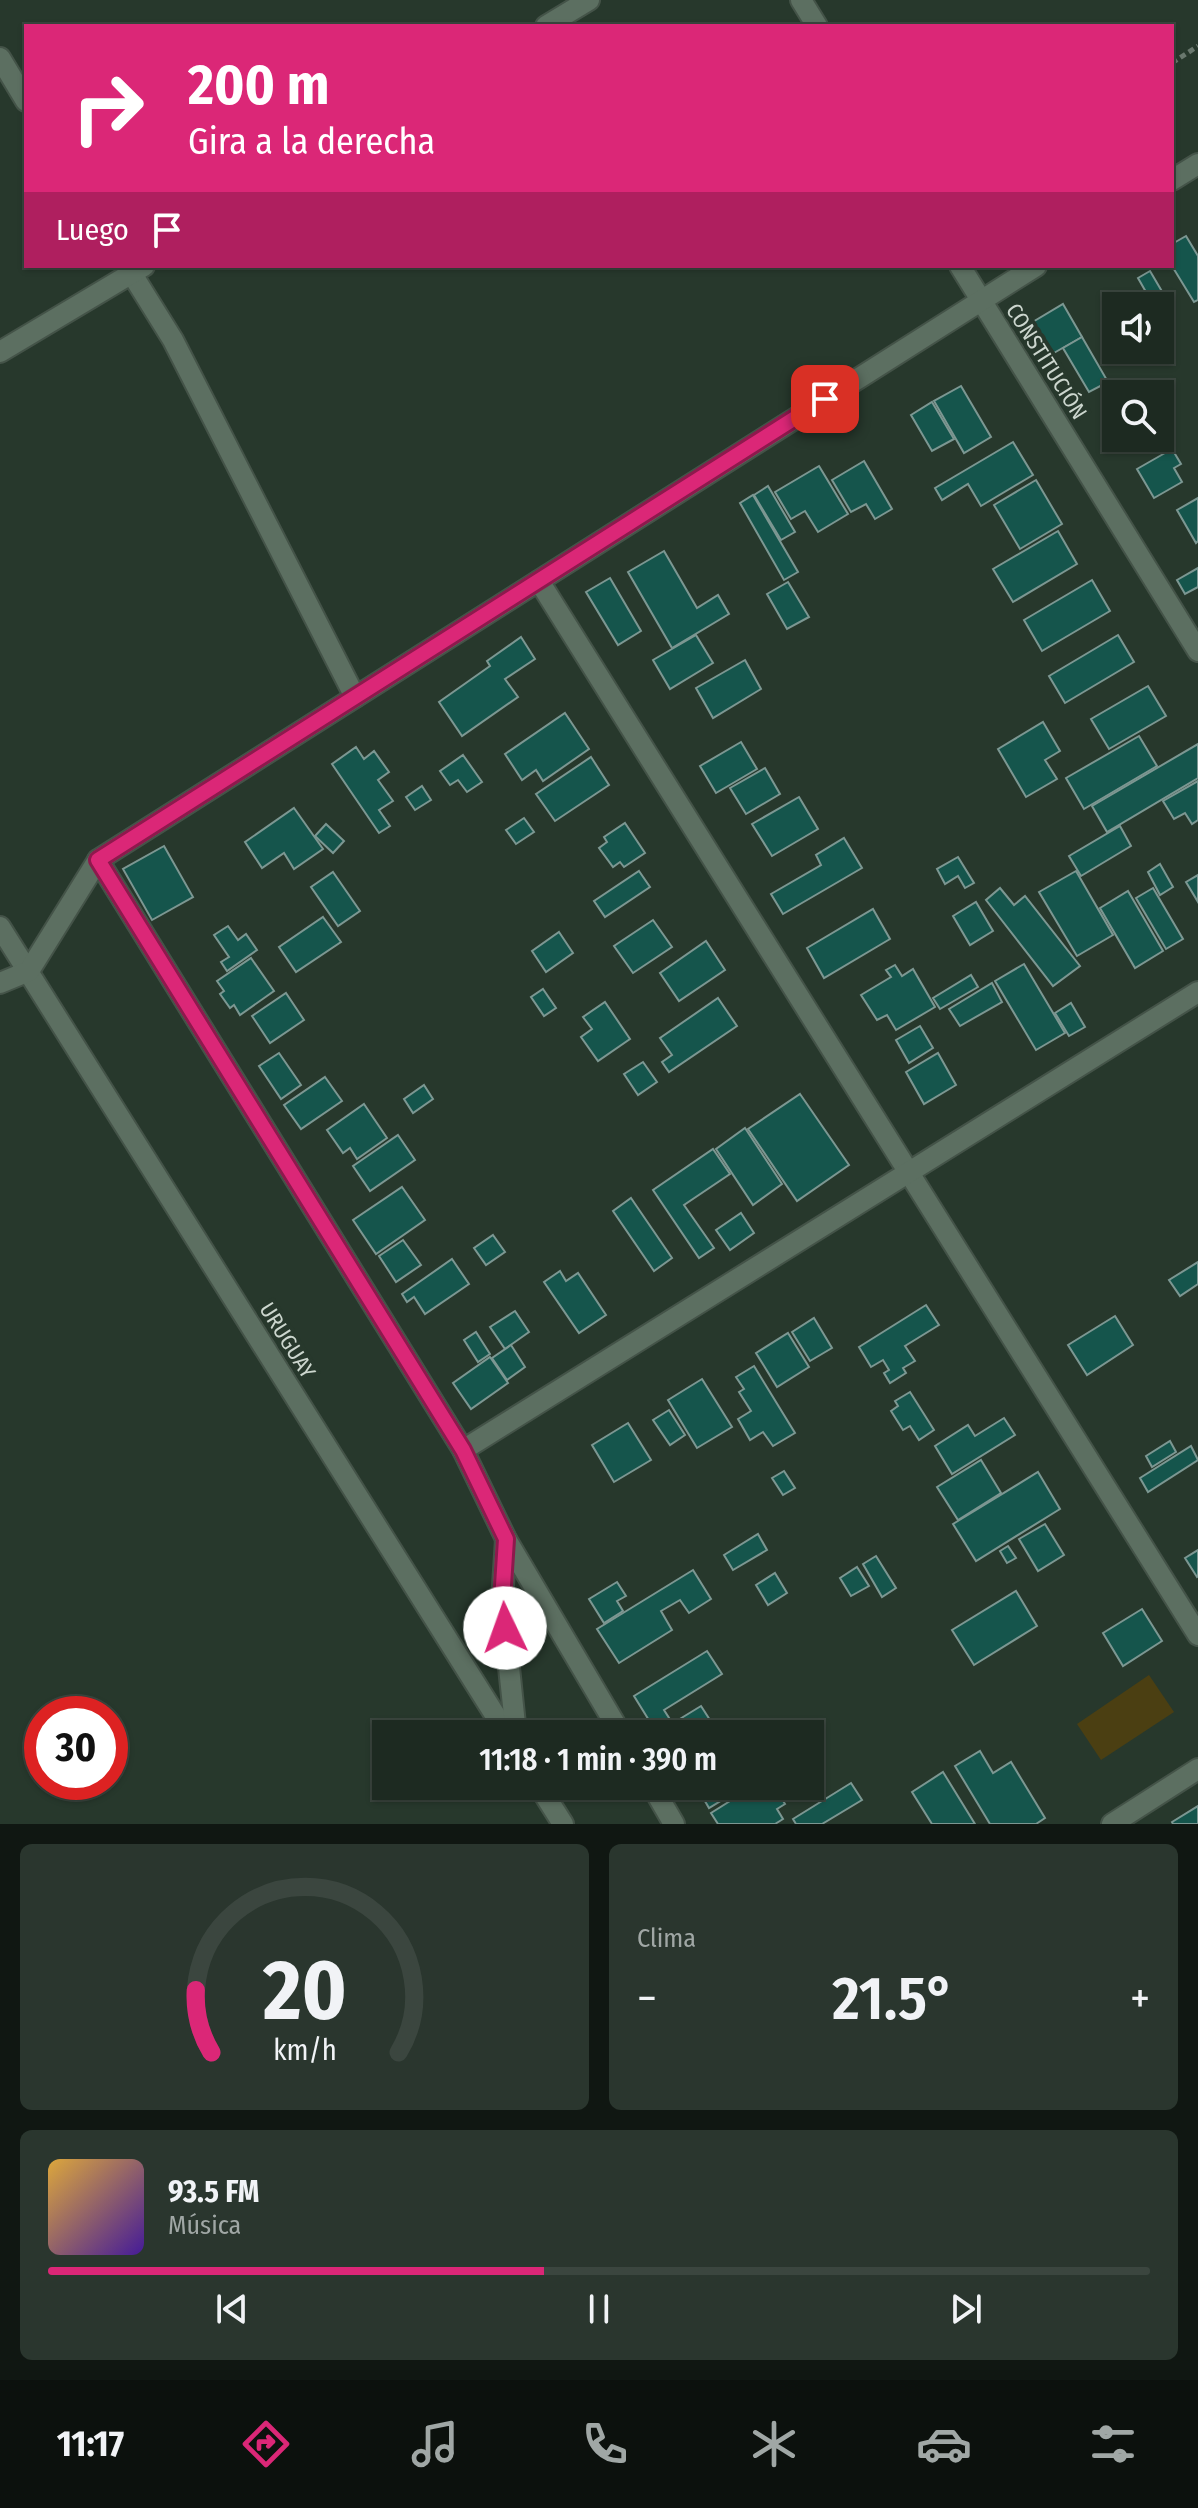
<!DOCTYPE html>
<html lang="es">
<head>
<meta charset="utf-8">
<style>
	:root { --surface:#1d2a21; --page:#2a362e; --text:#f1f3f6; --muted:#a0a7a5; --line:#3b463f; --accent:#db2777 }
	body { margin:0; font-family:"Fira Sans Condensed",sans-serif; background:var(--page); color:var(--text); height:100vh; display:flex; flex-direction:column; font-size:30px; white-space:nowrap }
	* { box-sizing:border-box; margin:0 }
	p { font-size:26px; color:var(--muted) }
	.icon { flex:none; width:44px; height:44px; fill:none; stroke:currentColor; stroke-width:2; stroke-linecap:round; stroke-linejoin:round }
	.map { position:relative; height:1824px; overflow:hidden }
	.panel { display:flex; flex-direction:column; gap:20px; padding:20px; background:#101712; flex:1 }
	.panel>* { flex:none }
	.banner { position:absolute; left:24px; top:24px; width:1150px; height:244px; border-radius:0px; box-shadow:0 2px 6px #0004,0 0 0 2px var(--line); background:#db2777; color:#fff; overflow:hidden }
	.buttons { position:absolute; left:1102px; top:292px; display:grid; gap:16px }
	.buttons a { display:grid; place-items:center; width:72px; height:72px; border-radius:0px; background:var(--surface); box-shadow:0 2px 6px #0004,0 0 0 2px var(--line); font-size:40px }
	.speed { position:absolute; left:24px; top:1696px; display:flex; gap:16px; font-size:40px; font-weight:700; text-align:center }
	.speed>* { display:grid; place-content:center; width:104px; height:104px; border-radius:50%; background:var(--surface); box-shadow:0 2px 6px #0004,0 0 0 2px var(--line); line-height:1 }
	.speed .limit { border:12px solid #d22; background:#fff; color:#111 }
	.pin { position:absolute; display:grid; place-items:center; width:68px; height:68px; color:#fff; margin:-34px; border-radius:16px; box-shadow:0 4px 12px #0006 }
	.me { position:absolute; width:88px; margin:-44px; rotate:357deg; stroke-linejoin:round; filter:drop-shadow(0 0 6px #0008) }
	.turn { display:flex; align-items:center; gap:28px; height:168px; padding:0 32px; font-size:36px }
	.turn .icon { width:104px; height:104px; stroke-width:2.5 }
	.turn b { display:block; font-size:56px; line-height:68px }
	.then { display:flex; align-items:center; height:76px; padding:0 32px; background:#0003; gap:16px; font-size:30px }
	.big { font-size:60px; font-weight:600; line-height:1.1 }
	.panel .card { flex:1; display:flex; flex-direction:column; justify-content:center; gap:12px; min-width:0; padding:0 28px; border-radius:12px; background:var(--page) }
	.panel .dial { align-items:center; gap:0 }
	.dial svg { height:208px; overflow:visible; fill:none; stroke:var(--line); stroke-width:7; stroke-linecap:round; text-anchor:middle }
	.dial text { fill:var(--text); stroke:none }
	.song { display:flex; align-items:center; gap:24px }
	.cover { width:96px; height:96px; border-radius:12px; background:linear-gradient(135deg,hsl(40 70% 55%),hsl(260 70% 35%)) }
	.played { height:8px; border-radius:4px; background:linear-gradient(90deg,var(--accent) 45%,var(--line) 45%) }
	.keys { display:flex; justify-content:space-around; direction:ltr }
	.heat { display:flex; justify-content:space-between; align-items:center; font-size:44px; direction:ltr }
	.panel .tiles { flex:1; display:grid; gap:20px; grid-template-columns:1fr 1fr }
	.card:last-child { grid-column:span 2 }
	.trip { position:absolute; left:372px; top:1720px; width:452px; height:80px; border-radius:0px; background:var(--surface); box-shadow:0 2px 6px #0004,0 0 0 2px var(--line); font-weight:600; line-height:80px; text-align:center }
	.dock { display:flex; height:128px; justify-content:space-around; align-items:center; background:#0c110d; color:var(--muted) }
	.dock .icon { width:56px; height:56px }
	.dock .selected { color:var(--accent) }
	.dock b { font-size:36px; color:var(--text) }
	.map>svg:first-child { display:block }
	.green { fill:#4b3f12 }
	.building { fill:#15554c; stroke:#7c9792; stroke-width:2 }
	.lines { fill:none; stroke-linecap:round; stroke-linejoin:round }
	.minor-casing { stroke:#445348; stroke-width:24 }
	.path { stroke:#6a786e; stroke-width:5; stroke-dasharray:6 4; stroke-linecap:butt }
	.minor { stroke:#5c6f61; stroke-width:20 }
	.route-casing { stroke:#8e194d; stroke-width:20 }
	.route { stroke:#db2777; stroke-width:14 }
	.labels { text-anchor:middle; stroke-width:8; stroke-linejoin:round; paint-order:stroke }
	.street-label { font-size:22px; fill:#ccd6ce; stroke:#27382c }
</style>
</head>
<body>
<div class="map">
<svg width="1198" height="1824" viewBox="0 0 1198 1824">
	<rect width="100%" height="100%" fill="#27382c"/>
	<!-- green -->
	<polygon class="green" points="1149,1675 1174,1712 1101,1760 1077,1724"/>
	<!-- building -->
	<g class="building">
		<polygon points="1186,236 1198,256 1198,300 1194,302 1172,266 1172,244"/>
		<polygon points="1150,271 1167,300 1157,306 1154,306 1138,278"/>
		<polygon points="1063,304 1082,337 1045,358 1026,326"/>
		<polygon points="1082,337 1108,382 1089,392 1063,348"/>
		<polygon points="961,386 991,437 964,453 934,401"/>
		<polygon points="932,402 954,439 932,451 911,415"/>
		<polygon points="1013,442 1033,475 981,506 968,484 942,500 935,488"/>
		<polygon points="1172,449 1181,464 1174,468 1182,482 1154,498 1137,469"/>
		<polygon points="864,461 892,509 875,519 866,504 851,512 832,480"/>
		<polygon points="819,466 848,514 818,532 805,511 791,519 775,492"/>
		<polygon points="1036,480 1062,524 1020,549 994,505"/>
		<polygon points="768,486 795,532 781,540 754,495"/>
		<polygon points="753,495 798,572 784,580 740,503"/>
		<polygon points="1198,498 1198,541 1196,543 1177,510"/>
		<polygon points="1058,531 1077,564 1013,602 993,569"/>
		<polygon points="664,551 697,608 718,595 729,614 672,648 628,572"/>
		<polygon points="1198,568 1198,587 1185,594 1177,580"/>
		<polygon points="610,578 641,631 618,645 586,592"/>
		<polygon points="1092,580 1110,611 1042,651 1024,620"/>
		<polygon points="788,582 809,617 787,629 767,594"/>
		<polygon points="696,635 713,663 670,689 653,660"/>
		<polygon points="1118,635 1134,662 1065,703 1049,676"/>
		<polygon points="521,637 535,659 505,679 518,697 462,736 439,702 490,666 487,661"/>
		<polygon points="745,660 761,689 713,718 696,688"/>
		<polygon points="1148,686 1166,716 1109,749 1091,719"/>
		<polygon points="565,713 589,749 543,781 536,770 522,780 505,754"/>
		<polygon points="1043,722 1060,751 1045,760 1057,779 1026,797 998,749"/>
		<polygon points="1139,736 1157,766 1084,809 1066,778"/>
		<polygon points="741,742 757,769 716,793 700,766"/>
		<polygon points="1198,744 1198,778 1107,832 1092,806"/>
		<polygon points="356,747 364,759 374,751 389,772 378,780 393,801 379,810 390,826 379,833 332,764"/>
		<polygon points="463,755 482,782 467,792 458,780 450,785 440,771"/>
		<polygon points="591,757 609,785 555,821 536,794"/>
		<polygon points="765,768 780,794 746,814 730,788"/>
		<polygon points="1198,781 1198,820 1192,824 1185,813 1174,819 1163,801"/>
		<polygon points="422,786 431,800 415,810 406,797"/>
		<polygon points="799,797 818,829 772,856 752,824"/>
		<polygon points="294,808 323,849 294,869 284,853 262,868 245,842"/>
		<polygon points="524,818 534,832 516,844 506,830"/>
		<polygon points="625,823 645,853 624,867 620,862 613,867 599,848 607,842 604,837"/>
		<polygon points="326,824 344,841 333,853 315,836"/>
		<polygon points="1120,826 1131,846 1081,876 1069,856"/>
		<polygon points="844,838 862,868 783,914 771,894 821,865 816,855"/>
		<polygon points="164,846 193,897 152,920 123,869"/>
		<polygon points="958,857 974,883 965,888 958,876 945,884 937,869"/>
		<polygon points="1160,864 1173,887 1160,895 1148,872"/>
		<polygon points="639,871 650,887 605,917 594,901"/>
		<polygon points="1076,871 1113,935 1077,956 1039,892"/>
		<polygon points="333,872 360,911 338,926 311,887"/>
		<polygon points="1198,875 1198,902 1186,882"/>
		<polygon points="1000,888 1014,905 1025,896 1080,966 1053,986 986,900"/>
		<polygon points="1153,888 1183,939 1166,949 1136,898"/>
		<polygon points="1128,891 1163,951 1135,968 1100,908"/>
		<polygon points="976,902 993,931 970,945 953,916"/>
		<polygon points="873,909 890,939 824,978 807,948"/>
		<polygon points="323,917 341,942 296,972 279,947"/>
		<polygon points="653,920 672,947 633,973 614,946"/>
		<polygon points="228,926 238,940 246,934 257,950 227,971 221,962 229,957 214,935"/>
		<polygon points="559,932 573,953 546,972 532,951"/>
		<polygon points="706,941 725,970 679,1001 660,973"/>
		<polygon points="251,958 274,991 240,1015 234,1005 230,1008 220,994 224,991 217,981"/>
		<polygon points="1024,964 1065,1033 1036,1050 995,981"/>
		<polygon points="895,965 902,976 913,969 935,1007 896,1030 887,1015 877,1020 861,995 891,977 886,970"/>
		<polygon points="971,975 978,987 940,1009 933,998"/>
		<polygon points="992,983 1002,1002 960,1026 949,1009"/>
		<polygon points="543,989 556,1008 544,1016 531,997"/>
		<polygon points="286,993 304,1020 270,1043 252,1016"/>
		<polygon points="718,998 737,1026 669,1072 662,1062 672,1055 660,1038"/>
		<polygon points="605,1002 630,1039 598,1061 581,1037 592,1029 583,1017"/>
		<polygon points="1071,1003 1085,1027 1069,1036 1055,1013"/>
		<polygon points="920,1026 933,1048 909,1063 896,1040"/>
		<polygon points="279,1053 301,1085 281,1099 259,1066"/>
		<polygon points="938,1053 956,1085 924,1104 906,1072"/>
		<polygon points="643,1062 657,1082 638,1095 624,1074"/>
		<polygon points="325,1077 342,1101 301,1129 284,1105"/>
		<polygon points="424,1085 433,1099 413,1113 404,1099"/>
		<polygon points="800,1094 849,1165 797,1201 748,1129"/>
		<polygon points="364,1104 387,1138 357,1159 350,1148 343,1153 327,1130"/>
		<polygon points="745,1128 782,1184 753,1205 716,1149"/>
		<polygon points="398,1135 415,1160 370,1191 353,1166"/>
		<polygon points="713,1149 730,1174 684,1205 714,1248 699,1258 653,1190"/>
		<polygon points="402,1187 425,1220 376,1254 353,1220"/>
		<polygon points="631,1198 672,1258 654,1271 613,1211"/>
		<polygon points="741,1213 754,1233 730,1250 716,1230"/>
		<polygon points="493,1235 505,1252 486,1265 474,1248"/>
		<polygon points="403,1240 421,1265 396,1282 379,1256"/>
		<polygon points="452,1259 469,1284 425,1314 414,1297 407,1302 402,1294"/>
		<polygon points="1198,1262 1198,1284 1180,1296 1169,1280"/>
		<polygon points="560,1271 566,1281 578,1273 606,1315 579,1333 544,1282"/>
		<polygon points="926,1305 939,1325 905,1346 915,1361 903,1368 906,1373 890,1383 884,1373 889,1370 883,1360 871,1367 859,1347"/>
		<polygon points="515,1311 529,1332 505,1349 490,1327"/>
		<polygon points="1115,1316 1133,1345 1087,1375 1068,1345"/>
		<polygon points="814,1318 832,1348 810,1361 792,1332"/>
		<polygon points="476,1332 490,1354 478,1362 464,1340"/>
		<polygon points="788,1333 809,1367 777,1387 756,1353"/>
		<polygon points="511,1345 525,1367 507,1380 492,1358"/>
		<polygon points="490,1357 508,1383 471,1409 453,1383"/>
		<polygon points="754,1366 795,1433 773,1446 763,1432 750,1440 738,1419 751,1411 739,1392 744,1389 736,1377"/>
		<polygon points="702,1379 732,1427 697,1448 668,1400"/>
		<polygon points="910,1392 934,1430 919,1440 910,1426 903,1430 891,1411 898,1406 895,1401"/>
		<polygon points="669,1410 685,1435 670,1445 653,1420"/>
		<polygon points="1004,1418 1015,1435 952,1474 935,1446 968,1425 975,1436"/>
		<polygon points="628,1423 651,1460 614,1482 592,1445"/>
		<polygon points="1170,1441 1176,1452 1152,1467 1146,1456"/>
		<polygon points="1191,1446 1198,1460 1148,1492 1140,1478"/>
		<polygon points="981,1460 1001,1493 958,1520 937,1487"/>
		<polygon points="784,1471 795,1488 783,1495 772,1478"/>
		<polygon points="1038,1472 1060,1509 976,1561 953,1524"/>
		<polygon points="1045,1524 1064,1555 1038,1571 1019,1539"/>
		<polygon points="758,1534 767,1550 733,1570 724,1555"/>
		<polygon points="1008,1546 1016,1558 1007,1563 1000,1551"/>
		<polygon points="1198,1550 1198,1576 1197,1577 1185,1558"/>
		<polygon points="876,1556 896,1588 882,1597 863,1564"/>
		<polygon points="857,1567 869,1586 851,1596 840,1578"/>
		<polygon points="693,1570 711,1599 689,1613 680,1600 661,1611 672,1630 619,1663 597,1629"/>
		<polygon points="775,1573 787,1593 768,1605 756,1585"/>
		<polygon points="617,1582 626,1596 617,1601 623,1611 604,1623 589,1599"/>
		<polygon points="1016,1591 1037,1626 974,1665 952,1630"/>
		<polygon points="1142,1609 1162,1641 1123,1666 1103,1633"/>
		<polygon points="707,1651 722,1674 664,1710 671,1721 655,1730 634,1696"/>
		<polygon points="701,1706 719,1734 676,1734 670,1725"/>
		<polygon points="980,1751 993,1773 1011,1762 1045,1818 1036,1824 990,1824 955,1766"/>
		<polygon points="943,1772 975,1824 932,1824 912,1792"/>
		<polygon points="851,1783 862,1800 822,1824 796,1824 793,1819"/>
		<polygon points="702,1786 745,1786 709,1808 698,1789"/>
		<polygon points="754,1786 774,1786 785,1804 777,1809 783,1819 775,1824 718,1824 711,1813"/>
		<polygon points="1198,1806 1198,1824 1173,1824 1172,1822"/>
	</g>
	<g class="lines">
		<defs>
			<g id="minor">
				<polyline points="801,0 817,26"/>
				<polyline points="546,26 589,0"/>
				<polyline points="0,58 26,101"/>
				<polyline points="1172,180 1198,164"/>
				<polyline points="127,266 173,340 355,697"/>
				<polyline points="960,266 1198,651"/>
				<polyline points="0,352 144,266"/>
				<polyline points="539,581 1198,1635"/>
				<polyline points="98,860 463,1450 506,1539 621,1734"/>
				<polyline points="0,927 507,1734"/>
				<polyline points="0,983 29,971 98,860 1036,266"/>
				<polyline points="463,1450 1198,992"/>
				<polyline points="506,1539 502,1601 516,1734"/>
				<polyline points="539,1786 563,1824"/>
				<polyline points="652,1786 674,1824"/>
				<polyline points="1112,1824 1198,1769"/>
			</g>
		</defs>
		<!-- minor casing -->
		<use href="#minor" class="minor-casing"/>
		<!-- path -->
		<polyline class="path" points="1172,63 1198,46"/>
		<!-- minor -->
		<use href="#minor" class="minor"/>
	</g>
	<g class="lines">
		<defs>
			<polyline id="route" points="505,1628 502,1601 506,1539 463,1450 98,860 825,399"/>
		</defs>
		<!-- route casing -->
		<use href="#route" class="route-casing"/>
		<!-- route -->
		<use href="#route" class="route"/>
	</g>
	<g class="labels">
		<!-- street labels -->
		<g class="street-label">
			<text transform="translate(1047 361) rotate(58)" y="8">CONSTITUCIÓN</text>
			<text transform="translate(288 1340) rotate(58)" y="8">URUGUAY</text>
		</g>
	</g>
</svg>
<div class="buttons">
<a><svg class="icon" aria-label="sound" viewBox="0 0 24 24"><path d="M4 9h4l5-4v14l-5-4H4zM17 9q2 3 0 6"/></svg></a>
<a><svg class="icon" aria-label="search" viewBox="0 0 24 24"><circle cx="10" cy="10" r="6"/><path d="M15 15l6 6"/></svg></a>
</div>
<div class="speed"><div class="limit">30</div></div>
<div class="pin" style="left:825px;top:399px;background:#d93025"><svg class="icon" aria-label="arrive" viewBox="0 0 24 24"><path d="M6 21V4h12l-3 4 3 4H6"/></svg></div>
<svg class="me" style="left:505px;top:1628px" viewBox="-20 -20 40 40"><circle r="19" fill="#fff"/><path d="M0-13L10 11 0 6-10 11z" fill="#db2777"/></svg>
<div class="trip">11:18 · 1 min · 390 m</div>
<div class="banner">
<div class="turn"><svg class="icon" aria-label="right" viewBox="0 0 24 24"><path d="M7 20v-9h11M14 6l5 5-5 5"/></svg><div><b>200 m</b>Gira a la derecha</div></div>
<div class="then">Luego<svg class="icon" aria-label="arrive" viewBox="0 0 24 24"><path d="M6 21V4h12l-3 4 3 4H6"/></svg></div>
</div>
</div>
<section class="panel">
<div class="tiles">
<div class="card dial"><svg viewBox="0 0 100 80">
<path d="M14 69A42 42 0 1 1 86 69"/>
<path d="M14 69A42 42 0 0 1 8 45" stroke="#db2777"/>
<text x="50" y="56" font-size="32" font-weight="700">20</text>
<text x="50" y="72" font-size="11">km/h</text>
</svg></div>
<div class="card"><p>Clima</p>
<div class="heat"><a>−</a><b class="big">21.5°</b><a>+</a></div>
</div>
<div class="card">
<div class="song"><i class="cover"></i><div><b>93.5 FM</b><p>Música</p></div></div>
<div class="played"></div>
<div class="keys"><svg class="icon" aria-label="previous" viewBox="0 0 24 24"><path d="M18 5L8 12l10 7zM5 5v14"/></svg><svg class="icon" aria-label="pause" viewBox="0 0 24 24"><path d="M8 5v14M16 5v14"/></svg><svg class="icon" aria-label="next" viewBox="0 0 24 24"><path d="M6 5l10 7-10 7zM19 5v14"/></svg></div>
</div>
</div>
</section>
<nav class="dock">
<b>11:17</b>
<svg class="icon selected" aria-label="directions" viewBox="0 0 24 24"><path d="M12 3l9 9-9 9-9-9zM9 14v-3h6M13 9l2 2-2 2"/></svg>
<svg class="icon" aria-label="music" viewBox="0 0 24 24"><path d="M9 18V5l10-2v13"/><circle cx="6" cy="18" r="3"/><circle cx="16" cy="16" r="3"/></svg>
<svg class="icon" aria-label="phone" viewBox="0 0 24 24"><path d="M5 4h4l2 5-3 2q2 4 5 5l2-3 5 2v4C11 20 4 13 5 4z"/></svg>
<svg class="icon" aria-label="climate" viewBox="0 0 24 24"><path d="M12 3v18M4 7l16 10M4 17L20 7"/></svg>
<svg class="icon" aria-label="car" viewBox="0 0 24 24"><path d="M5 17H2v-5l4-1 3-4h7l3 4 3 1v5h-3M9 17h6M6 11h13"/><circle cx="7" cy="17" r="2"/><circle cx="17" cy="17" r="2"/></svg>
<svg class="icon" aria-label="filters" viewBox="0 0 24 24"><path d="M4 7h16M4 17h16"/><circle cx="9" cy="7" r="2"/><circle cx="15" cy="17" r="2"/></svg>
</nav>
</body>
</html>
